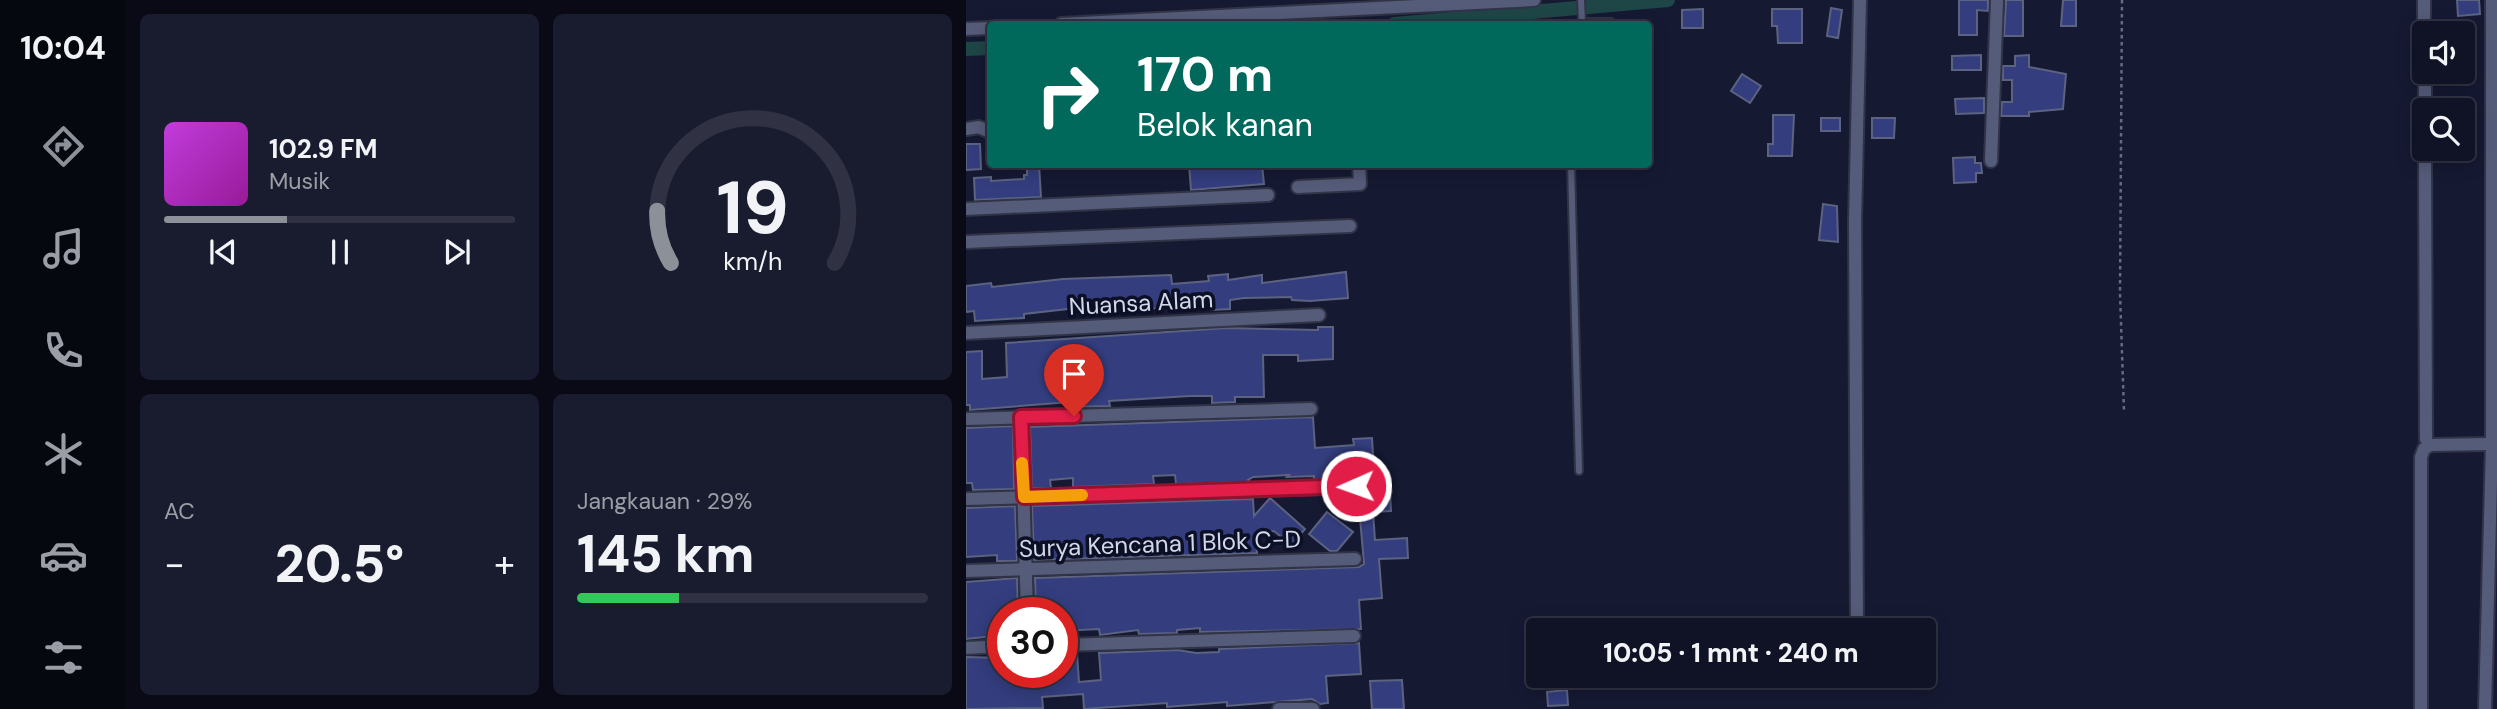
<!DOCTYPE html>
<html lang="id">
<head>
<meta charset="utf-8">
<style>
	:root { --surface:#101326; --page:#191c2e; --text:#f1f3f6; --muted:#9c9ea7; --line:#303243; --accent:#8c9099 }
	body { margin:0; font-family:"DM Sans",sans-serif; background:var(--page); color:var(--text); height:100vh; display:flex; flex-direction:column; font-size:26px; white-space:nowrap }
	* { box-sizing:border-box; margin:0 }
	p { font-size:23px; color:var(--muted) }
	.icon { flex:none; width:38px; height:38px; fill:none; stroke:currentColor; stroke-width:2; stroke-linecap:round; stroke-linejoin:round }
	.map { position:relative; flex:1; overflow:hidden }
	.sheet { display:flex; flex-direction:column; gap:14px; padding:14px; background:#090a15; width:840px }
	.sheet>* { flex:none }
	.banner { position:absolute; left:21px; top:21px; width:665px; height:147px; border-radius:7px; box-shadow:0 4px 18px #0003,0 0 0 2px var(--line); background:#00695c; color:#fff; overflow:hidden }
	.fabs { position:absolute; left:1446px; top:21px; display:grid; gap:14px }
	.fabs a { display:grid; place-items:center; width:63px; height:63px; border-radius:7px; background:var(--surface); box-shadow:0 4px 18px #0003,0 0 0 2px var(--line); font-size:35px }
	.speed { position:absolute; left:21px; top:597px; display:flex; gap:14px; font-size:35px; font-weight:700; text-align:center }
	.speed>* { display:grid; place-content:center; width:91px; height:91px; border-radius:50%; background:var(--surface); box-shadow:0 4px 18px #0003,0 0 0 2px var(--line); line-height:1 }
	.speed .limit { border:10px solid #d22; background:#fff; color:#111 }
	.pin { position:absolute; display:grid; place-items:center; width:60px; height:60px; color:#fff; margin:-72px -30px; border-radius:50% 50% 50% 0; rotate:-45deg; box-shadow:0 0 7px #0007 }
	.pin .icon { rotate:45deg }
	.me { position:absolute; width:77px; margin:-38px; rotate:268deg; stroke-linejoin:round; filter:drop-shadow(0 0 5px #0008) }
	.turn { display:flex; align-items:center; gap:24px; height:147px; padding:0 35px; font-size:32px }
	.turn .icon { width:91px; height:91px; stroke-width:2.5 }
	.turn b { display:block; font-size:49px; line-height:60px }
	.big { font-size:52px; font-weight:800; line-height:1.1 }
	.sheet .widget { flex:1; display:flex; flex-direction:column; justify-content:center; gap:10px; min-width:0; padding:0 24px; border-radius:10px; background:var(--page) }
	.sheet .dial { align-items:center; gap:0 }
	.dial svg { height:182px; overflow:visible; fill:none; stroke:var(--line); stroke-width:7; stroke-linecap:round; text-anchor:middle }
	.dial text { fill:var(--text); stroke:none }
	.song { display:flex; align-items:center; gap:21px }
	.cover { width:84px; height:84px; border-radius:10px; background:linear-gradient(135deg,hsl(290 70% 55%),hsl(300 70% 35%)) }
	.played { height:7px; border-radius:4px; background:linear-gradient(90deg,var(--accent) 35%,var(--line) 35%) }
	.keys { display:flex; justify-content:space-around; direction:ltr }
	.heat { display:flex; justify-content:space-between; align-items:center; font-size:38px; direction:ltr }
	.charge { height:10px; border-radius:5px; background:linear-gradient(90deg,#34c759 29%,var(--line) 0) }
	.sheet .tiles { flex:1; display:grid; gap:14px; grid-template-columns:repeat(2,1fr) }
	.trip { position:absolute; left:560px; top:618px; width:410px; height:70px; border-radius:7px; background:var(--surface); box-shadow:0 4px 18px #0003,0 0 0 2px var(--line); font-weight:800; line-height:70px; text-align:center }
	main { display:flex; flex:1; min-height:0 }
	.dock { display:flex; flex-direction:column; width:126px; justify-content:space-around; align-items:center; background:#06080f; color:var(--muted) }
	.dock .icon { width:49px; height:49px }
	.dock .current { color:var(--accent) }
	.dock b { font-size:32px; color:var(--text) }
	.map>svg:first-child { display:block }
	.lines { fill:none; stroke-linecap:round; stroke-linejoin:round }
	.canal { stroke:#1f4647; stroke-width:14 }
	.building { fill:#343d7e; stroke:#5b6380; stroke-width:2 }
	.service-casing { stroke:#313346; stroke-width:10 }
	.minor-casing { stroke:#313346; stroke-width:16 }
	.path { stroke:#676b81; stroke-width:2.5; stroke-dasharray:3.5 3.5; stroke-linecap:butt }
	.service { stroke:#555c79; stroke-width:6 }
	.minor { stroke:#555c79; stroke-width:12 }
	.route-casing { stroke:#92132f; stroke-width:18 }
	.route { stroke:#e11d48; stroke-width:12 }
	.slow { stroke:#f59e0b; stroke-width:12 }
	.labels { text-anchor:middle; stroke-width:7; stroke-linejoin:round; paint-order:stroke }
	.street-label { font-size:24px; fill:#d3d8e9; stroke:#0c1027 }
</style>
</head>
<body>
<main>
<nav class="dock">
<b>10:04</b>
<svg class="icon current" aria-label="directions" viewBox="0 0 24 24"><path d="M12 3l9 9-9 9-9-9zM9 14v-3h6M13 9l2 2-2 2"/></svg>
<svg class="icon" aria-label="music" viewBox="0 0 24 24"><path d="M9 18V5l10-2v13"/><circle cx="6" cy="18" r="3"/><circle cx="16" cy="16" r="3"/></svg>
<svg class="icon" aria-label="phone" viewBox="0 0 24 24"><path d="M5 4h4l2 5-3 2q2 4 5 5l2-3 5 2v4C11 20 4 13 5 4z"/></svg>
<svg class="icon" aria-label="climate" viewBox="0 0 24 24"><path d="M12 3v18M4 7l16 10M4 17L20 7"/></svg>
<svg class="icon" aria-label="car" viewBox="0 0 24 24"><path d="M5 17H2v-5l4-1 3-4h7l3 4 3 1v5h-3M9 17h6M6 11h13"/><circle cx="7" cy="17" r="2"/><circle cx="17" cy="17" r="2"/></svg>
<svg class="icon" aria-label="filters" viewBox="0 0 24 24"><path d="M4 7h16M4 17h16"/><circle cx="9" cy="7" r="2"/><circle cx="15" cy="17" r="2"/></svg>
</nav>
<section class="sheet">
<div class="tiles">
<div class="widget">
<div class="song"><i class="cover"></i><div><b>102.9 FM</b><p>Musik</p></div></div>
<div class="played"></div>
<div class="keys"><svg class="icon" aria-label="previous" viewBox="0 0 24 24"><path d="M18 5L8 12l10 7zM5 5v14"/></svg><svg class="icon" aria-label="pause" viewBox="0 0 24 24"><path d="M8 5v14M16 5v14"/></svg><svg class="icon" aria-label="next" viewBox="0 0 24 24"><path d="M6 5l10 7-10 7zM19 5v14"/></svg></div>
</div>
<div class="widget dial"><svg viewBox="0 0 100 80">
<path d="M14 69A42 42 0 1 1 86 69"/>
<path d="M14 69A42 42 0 0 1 8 46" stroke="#8c9099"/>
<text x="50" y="56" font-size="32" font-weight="700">19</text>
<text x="50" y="72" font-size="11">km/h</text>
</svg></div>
<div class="widget"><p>AC</p>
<div class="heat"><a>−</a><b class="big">20.5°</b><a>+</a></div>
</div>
<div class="widget"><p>Jangkauan · 29%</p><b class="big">145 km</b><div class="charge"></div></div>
</div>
</section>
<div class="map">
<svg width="1531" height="709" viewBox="0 0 1531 709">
	<rect width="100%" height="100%" fill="#151932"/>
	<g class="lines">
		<!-- canal -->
		<g class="canal">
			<polyline points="428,24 702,0"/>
			<polyline points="0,49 24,48"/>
		</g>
	</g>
	<!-- building -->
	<g class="building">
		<polygon points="993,0 1022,0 1022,11 1011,10 1011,35 993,35"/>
		<polygon points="1040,0 1057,0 1057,36 1038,36"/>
		<polygon points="1097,0 1110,0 1110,26 1095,26"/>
		<polygon points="1491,0 1513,0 1514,14 1492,16"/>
		<polygon points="865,8 876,10 872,38 861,36"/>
		<polygon points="737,9 737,28 716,28 716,10"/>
		<polygon points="806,9 836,9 836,43 812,43 811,26 806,26"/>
		<polygon points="1015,55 1015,70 986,70 986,56"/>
		<polygon points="1063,55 1063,67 1100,74 1097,109 1063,112 1063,116 1035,116 1036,102 1046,102 1046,80 1037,80 1037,66 1049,66 1049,56"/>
		<polygon points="776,74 795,86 784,103 765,91"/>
		<polygon points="1018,98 1018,113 990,114 989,99"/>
		<polygon points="807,115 828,115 826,156 802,156 802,144 807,144"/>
		<rect x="855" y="118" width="19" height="13"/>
		<polygon points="906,118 929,118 928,138 906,138"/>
		<polygon points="0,144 14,144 15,169 0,170"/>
		<polygon points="1009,157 1009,163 1015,163 1016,173 1010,173 1010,182 988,183 987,158"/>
		<polygon points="61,164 73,164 75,197 9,200 8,178 25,177 25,181 58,179 58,175 61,175"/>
		<polygon points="223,164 296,164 298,184 225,190"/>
		<polygon points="857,204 871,206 872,242 853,240"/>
		<polygon points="380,272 382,298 344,301 326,300 325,297 278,298 264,300 264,309 245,310 244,302 174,310 155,311 155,307 102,309 58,314 58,318 9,321 8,311 0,312 0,286 25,283 26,287 97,279 205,275 206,284 243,281 242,276 262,274 262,280 296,275 296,283"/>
		<polygon points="352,327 367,327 367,359 332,361 332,355 297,355 298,397 269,397 269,402 246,403 246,396 224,396 143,401 144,406 105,407 104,402 4,410 4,405 0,405 0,352 16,351 16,379 41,377 40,343 260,328 352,330"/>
		<polygon points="347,417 349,448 388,445 387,439 406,438 408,470 369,472 370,479 348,480 348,476 321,477 323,475 287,477 282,480 284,482 210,484 209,475 187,476 188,484 107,487 107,478 84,480 85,488 66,488 64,427"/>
		<polygon points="47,426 48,489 7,490 6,483 0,483 0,428"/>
		<polygon points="424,493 425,511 407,512 409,540 441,538 442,558 413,559 416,598 393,600 395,629 234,632 234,628 211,630 211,633 173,634 172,630 134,635 133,629 96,631 96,612 70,612 69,578 393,567 398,564 392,495"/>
		<polygon points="304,498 339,529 325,545 308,531 289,534 291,553 68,560 66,506 287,499 288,516"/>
		<polygon points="49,506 51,561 31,561 31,555 0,557 0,508"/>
		<polygon points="361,512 387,532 371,551 364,551 343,534"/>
		<polygon points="51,578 52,612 37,612 37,635 0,639 0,582"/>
		<polygon points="393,643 395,674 360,676 362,703 354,704 346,699 261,706 261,702 201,707 201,703 118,709 117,694 76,697 77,708 0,709 0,657 37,658 37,672 96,672 96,654 111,653 113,682 135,680 133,653 212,650 230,653 253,652 253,649"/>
		<polygon points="436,680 438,709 406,709 404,681"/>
		<polygon points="601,690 602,705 582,706 581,692"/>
	</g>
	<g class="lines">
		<defs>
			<g id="service">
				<polyline points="615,0 616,22 645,22 645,24"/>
				<polyline points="605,164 613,471"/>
			</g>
			<g id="minor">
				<polyline points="1458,0 1458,33"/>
				<polyline points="95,24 568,0"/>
				<polyline points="0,29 24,28"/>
				<polyline points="1459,72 1459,110"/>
				<polyline points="0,129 13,127 24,132"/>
				<polyline points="1459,149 1460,439"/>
				<polyline points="1025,161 1031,0"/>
				<polyline points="332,187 394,184 393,164"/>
				<polyline points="0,209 302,195"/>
				<polyline points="0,242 384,226"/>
				<polyline points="0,333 353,315"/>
				<polyline points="55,417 61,612"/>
				<polyline points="0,419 345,409"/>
				<polyline points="0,499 390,487"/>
				<polyline points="0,571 389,559"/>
				<polyline points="891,630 889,221 894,0"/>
				<polyline points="96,645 388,636"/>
				<polyline points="0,648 37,646"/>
				<polyline points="313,709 347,709"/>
				<polyline points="1455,709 1455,457 1458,449 1464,445 1526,444"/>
				<polyline points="1519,709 1526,444 1526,0"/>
			</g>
		</defs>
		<!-- service casing -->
		<use href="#service" class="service-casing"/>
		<!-- minor casing -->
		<use href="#minor" class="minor-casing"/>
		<!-- path -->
		<polyline class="path" points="1156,0 1154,293 1158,411"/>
		<!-- service -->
		<use href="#service" class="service"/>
		<!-- minor -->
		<use href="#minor" class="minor"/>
	</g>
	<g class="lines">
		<defs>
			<polyline id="route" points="108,416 55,417 58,497 390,486"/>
		</defs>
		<!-- route casing -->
		<use href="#route" class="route-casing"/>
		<!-- route -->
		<use href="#route" class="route"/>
		<!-- slow -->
		<polyline class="slow" points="56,463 58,497 116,495"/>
	</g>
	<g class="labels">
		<!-- street labels -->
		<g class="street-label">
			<text transform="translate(175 303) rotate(-3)" y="8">Nuansa Alam</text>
			<text transform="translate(194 544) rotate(-2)" y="8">Surya Kencana 1 Blok C-D</text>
		</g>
	</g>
</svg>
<div class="fabs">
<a><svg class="icon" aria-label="sound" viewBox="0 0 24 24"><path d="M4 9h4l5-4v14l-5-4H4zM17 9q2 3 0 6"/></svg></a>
<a><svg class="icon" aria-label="search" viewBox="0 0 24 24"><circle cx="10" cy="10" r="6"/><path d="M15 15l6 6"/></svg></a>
</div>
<div class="speed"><div class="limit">30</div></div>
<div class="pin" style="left:108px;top:416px;background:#d93025"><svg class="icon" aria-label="arrive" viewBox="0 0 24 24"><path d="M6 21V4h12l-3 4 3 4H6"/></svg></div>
<svg class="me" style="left:390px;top:486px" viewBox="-20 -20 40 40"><circle r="17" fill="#e11d48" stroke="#fff" stroke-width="3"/><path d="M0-11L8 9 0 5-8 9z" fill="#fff"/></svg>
<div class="trip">10:05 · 1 mnt · 240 m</div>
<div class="banner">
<div class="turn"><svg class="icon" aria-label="right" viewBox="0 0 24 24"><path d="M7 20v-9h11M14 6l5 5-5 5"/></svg><div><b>170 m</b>Belok kanan</div></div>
</div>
</div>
</main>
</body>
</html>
